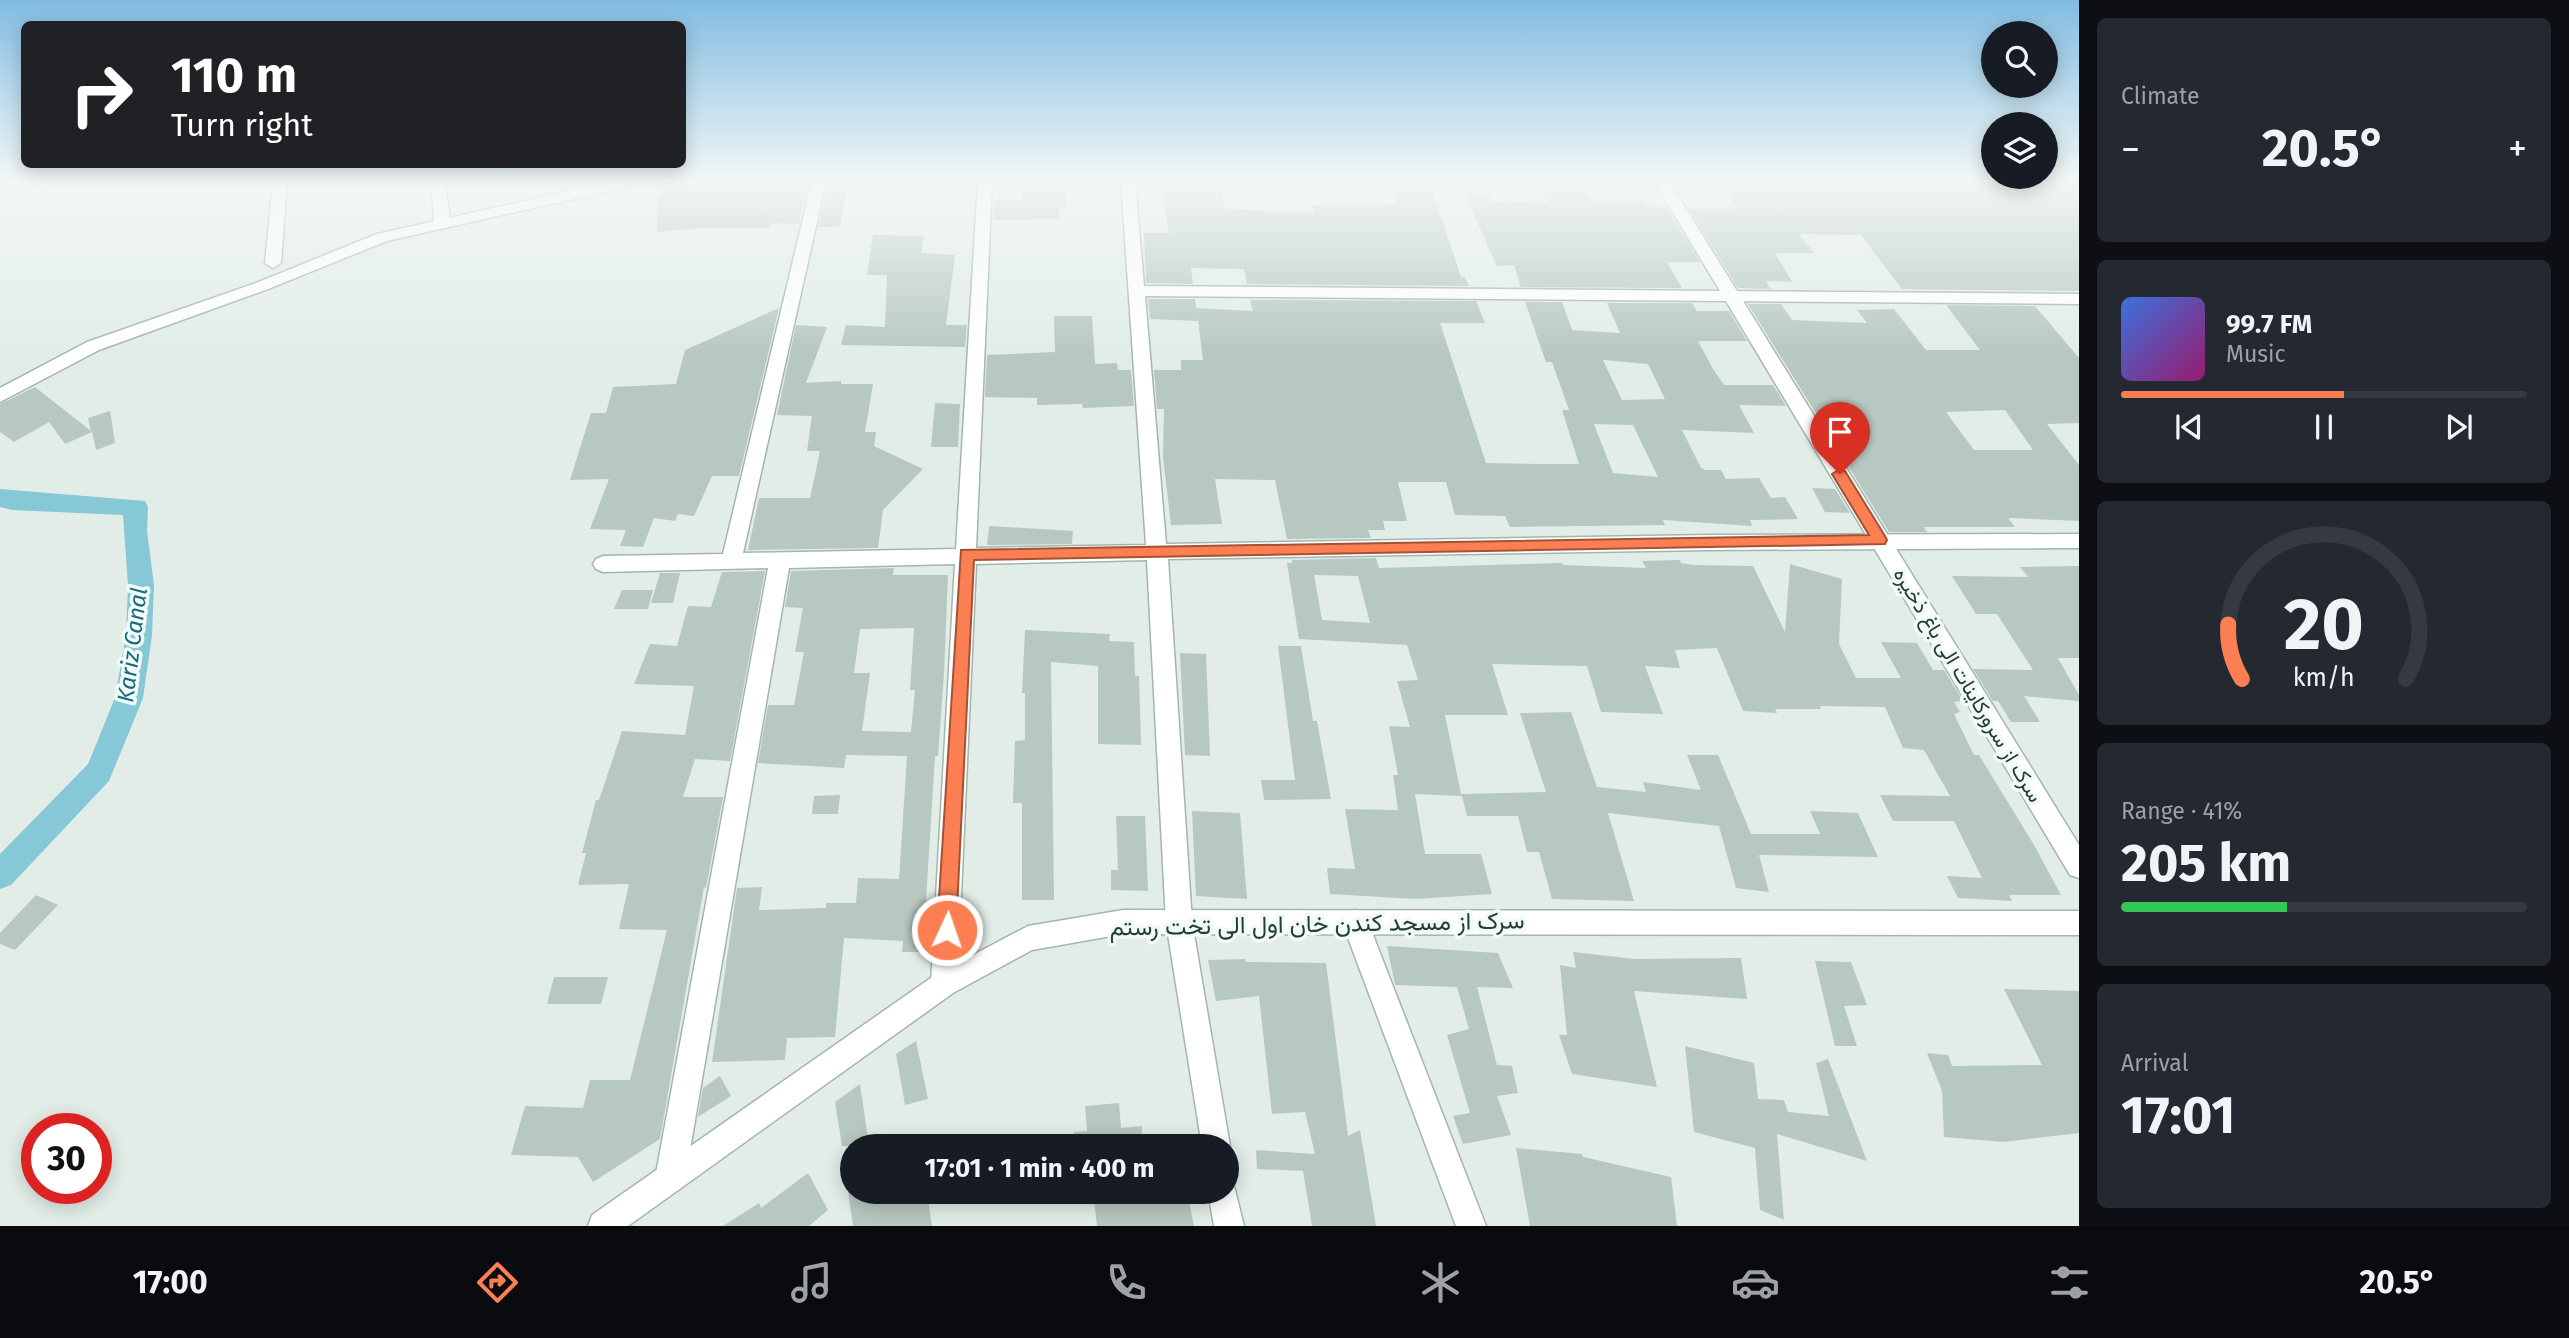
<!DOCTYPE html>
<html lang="en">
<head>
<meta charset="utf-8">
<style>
	:root { --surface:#171b24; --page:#242831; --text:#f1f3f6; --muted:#9ea1a6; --line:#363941; --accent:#fb7f52 }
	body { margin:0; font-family:"Fira Sans",Vazirmatn,sans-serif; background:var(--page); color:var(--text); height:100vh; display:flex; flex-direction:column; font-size:26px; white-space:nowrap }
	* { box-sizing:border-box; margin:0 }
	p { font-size:23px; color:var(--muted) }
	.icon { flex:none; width:38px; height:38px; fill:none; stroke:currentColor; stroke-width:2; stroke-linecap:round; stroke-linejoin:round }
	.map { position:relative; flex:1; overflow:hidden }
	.details { display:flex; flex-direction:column; gap:18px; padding:18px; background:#0d0f14; width:490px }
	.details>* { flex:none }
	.hud { position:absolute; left:21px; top:21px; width:665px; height:147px; border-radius:10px; box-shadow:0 4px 18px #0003; background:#202124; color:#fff; overflow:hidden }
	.buttons { position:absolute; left:1981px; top:21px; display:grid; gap:14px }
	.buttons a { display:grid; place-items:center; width:77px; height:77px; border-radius:50%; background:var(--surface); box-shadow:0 4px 18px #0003; font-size:35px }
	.speed { position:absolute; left:21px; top:1113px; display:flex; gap:14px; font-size:35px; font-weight:700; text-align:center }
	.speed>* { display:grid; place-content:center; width:91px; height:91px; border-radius:50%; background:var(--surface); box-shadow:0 4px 18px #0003; line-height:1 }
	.speed .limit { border:10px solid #d22; background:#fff; color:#111 }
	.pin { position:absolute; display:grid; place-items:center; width:60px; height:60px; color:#fff; margin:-72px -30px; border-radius:50% 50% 50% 0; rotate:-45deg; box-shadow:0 0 7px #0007 }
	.pin .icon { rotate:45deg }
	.me { position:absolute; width:77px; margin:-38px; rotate:3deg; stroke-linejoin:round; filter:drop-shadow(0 0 5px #0008) }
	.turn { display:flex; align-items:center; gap:24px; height:147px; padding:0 35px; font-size:32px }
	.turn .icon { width:91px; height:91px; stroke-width:2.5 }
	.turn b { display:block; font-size:49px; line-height:60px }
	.big { font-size:52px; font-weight:700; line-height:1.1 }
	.details .widget { flex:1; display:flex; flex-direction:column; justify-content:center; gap:10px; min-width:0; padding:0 24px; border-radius:10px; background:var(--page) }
	.details .dial { align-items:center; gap:0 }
	.dial svg { height:182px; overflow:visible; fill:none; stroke:var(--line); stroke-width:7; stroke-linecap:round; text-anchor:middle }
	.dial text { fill:var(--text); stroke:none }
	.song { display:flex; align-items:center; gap:21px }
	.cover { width:84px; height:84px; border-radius:10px; background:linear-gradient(135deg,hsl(220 70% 55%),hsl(320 70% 35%)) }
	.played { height:7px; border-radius:4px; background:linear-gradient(90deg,var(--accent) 55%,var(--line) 55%) }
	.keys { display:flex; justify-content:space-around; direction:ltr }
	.heat { display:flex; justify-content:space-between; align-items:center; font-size:38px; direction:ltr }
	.charge { height:10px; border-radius:5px; background:linear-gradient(90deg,#34c759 41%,var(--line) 0) }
	.trip { position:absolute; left:840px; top:1134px; width:399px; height:70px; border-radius:35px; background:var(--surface); box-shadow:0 4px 18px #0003; font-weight:700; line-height:70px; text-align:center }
	.tabs { display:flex; height:112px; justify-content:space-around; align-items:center; background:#090b0e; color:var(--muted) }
	.tabs .icon { width:49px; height:49px }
	.tabs .current { color:var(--accent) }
	.tabs b { font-size:32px; color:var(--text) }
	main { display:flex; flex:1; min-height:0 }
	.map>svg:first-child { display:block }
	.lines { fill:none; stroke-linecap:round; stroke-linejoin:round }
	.canal { fill:#86c8d6; fill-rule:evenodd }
	.building { fill:#b7c8c1; fill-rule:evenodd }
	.minor-casing { stroke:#a4b5b0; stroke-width:3 }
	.tertiary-casing { stroke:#a4b5b0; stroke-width:3 }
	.minor { fill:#fff; fill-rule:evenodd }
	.tertiary { fill:#fff; fill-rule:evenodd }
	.route { fill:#fb7f52; stroke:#a35335; stroke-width:2 }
	.labels { text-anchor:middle; stroke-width:7; stroke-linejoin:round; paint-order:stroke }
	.street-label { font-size:21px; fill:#203f38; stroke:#f3f9f6 }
	.water-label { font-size:23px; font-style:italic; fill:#166b7f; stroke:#f3f9f6 }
	.near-street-label { font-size:24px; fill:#203f38; stroke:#f3f9f6 }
</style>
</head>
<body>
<main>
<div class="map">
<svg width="2079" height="1226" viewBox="0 0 2079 1226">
	<rect width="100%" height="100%" fill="#e2ede8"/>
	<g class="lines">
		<!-- canal -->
		<polygon class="canal" points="0,489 145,501 148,507 147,531 154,585 152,635 143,698 109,781 11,885 0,889 0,854 88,764 115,698 126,635 128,585 123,515 12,510 0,507"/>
	</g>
	<!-- building -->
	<g class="building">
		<polygon points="679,181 809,181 799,224 770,223 769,228 699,228 657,232 658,197 660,197 662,183"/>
		<polygon points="829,181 848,181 840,225 838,227 818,227"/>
		<polygon points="1020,181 1064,181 1067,209 1059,209 1059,219 993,220 994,200 1022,200"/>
		<polygon points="1161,181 1219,181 1226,209 1314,213 1312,205 1398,204 1391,181 1425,181 1430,184 1461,277 1465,277 1469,286 1247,284 1244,269 1191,268 1193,284 1146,283 1144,233 1169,233"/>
		<polygon points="1539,181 1582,181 1593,201 1644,201 1648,206 1667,208 1700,262 1667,262 1682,288 1521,287 1514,265 1497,266 1464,193 1489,193 1492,202 1548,203"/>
		<polygon points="1719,181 2079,181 2079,291 1902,289 1861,235 1799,234 1814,253 1775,253 1792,282 1766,281 1770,289 1738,288 1689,209 1738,208"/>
		<polygon points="873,235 924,236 921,253 955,255 946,325 967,325 965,347 841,345 846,325 885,327 887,275 867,275"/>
		<path d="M 1148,299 L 1195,299 L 1196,308 L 1253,311 L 1250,300 L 1476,301 L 1485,323 L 1440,323 L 1486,463 L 1541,464 L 1579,464 L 1562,410 L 1569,410 L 1552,362 L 1546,362 L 1525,302 L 1562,302 L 1572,330 L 1620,333 L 1607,303 L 1692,303 L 1697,311 L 1729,311 L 1747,341 L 1698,341 L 1713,369 L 1724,385 L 1773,385 L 1786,406 L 1739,405 L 1754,433 L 1682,430 L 1701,468 L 1705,470 L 1721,470 L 1726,479 L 1759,478 L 1771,498 L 1785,497 L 1798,519 L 1750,520 L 1752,526 L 1663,520 L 1665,525 L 1510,527 L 1505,516 L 1455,515 L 1446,482 L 1398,482 L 1407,521 L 1383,521 L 1385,530 L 1368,530 L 1371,538 L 1287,539 L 1275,480 L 1215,479 L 1222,524 L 1171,525 L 1163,457 L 1164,409 L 1157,409 L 1154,370 L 1181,370 L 1181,360 L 1203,360 L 1197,312 L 1198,321 L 1150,319 ZM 1603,360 L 1648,364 L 1665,399 L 1622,400 ZM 1594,424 L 1633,425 L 1658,477 L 1613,473 Z"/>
		<path d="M 1748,304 L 1781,304 L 1792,320 L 1867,323 L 1857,310 L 1894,309 L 1926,350 L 1980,350 L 1946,305 L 2035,306 L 2079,358 L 2079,423 L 2047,424 L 2079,465 L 2079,521 L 2008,518 L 2015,527 L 1924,527 L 1927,532 L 1889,532 L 1840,453 L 1841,436 L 1830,436 ZM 2005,410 L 2033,450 L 1974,450 L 1946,412 Z"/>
		<polygon points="779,308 739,476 712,476 694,516 678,514 675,521 654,518 643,547 620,546 626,530 590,529 609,479 570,480 591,413 606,413 613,387 676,384 685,350"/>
		<polygon points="1054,316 1092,316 1095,364 1117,363 1118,370 1131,370 1134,406 1083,408 1082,404 1037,405 1037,398 985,397 987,355 1055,352"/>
		<polygon points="796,325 827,327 806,383 841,381 841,384 873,384 865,432 876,432 874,446 923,469 883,510 878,548 748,550 759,498 810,498 820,451 807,451 812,416 777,415"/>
		<polygon points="35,387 91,431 88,418 110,411 115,443 96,450 92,432 65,444 49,422 14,442 0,432 0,404"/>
		<polygon points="935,403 960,404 958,447 931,447"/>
		<polygon points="1812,488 1835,489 1850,513 1825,512"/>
		<polygon points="989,526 1073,531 1072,544 987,545"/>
		<path d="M 1376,558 L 1379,568 L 1562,563 L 1563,565 L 1646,568 L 1642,561 L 1680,560 L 1681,563 L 1693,565 L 1753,566 L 1785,632 L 1790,564 L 1842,579 L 1839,644 L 1856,678 L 1901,678 L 1881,642 L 1917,643 L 1933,670 L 1944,670 L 1963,701 L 1954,702 L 1960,712 L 1954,714 L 1974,755 L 1979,755 L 2034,845 L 2061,895 L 2009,895 L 2012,901 L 1958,898 L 1947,876 L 1982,878 L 1954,821 L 1893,821 L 1880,795 L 1950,796 L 1924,750 L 1903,748 L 1885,707 L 1820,706 L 1821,709 L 1775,709 L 1777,713 L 1743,711 L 1717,648 L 1675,650 L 1680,668 L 1645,666 L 1663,714 L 1601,712 L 1587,666 L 1492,664 L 1508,715 L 1445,715 L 1461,794 L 1546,792 L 1520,713 L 1571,712 L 1597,787 L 1646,792 L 1643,782 L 1701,790 L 1687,755 L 1718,755 L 1751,834 L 1820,834 L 1810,811 L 1858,813 L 1878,857 L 1759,855 L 1769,892 L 1736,888 L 1719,826 L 1608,813 L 1634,901 L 1552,899 L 1539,852 L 1527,852 L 1518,816 L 1467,816 L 1462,796 L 1415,794 L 1425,854 L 1481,854 L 1492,894 L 1416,899 L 1330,894 L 1327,868 L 1355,869 L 1345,809 L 1398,810 L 1393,775 L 1398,775 L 1389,726 L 1410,727 L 1397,681 L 1418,680 L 1407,645 L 1299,639 L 1287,563 L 1292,563 L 1292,560 ZM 1314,575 L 1358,576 L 1370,623 L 1322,620 Z"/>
		<polygon points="2079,566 2079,658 2058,658 2079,695 2079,701 2024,696 2040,722 2011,722 1998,701 1993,701 1973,669 2033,670 1997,614 1976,614 1952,576 2028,577 2020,567"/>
		<path d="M 894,568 L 893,575 L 948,575 L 944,674 L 938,756 L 935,756 L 926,901 L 932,901 L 930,952 L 902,952 L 903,941 L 844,938 L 835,1037 L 787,1038 L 785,1060 L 712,1062 L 737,888 L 762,887 L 759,910 L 826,908 L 826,903 L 856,903 L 858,878 L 899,879 L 907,756 L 846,755 L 844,768 L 758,763 L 768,705 L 794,705 L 804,652 L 795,652 L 803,608 L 785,607 L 791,571 ZM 914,628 L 910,690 L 915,690 L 911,732 L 862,731 L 870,673 L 854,673 L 860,629 Z"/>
		<polygon points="765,571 730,761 695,759 683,797 723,797 706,888 704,887 660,1139 593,1182 578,1157 511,1155 525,1106 583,1108 590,1080 630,1080 667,930 619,929 629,884 578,885 586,853 582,853 596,800 599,800 622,731 685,735 694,686 634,684 650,644 677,646 688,606 711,607 722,572"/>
		<polygon points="660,573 680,573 673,603 651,603"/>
		<polygon points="622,590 653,590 648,609 614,609"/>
		<polygon points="1025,630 1110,634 1109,641 1134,642 1135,676 1139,676 1141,745 1098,744 1098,666 1051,662 1054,900 1022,900 1022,803 1013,803 1015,741 1025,740 1025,693 1022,693"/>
		<polygon points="1278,646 1301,646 1313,721 1317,721 1331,799 1264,800 1261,780 1295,780"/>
		<polygon points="1180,653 1206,654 1210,756 1185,755"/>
		<polygon points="840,795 838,814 812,814 814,796"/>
		<polygon points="1192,811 1240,813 1247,899 1196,896"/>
		<polygon points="1116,816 1145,816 1148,891 1111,890 1111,870 1118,870"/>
		<polygon points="36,895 58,905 15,950 0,944 0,933"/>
		<polygon points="1387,946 1498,953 1513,988 1477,987 1497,1065 1512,1066 1518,1093 1497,1096 1511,1135 1463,1144 1453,1116 1470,1113 1447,1035 1469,1029 1457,987 1395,985"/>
		<polygon points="1573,952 1635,959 1741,958 1747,999 1634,991 1657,1087 1572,1074 1559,1035 1567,1035 1560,965 1576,968"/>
		<polygon points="1245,959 1246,962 1326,963 1348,1136 1360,1130 1376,1226 1312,1226 1303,1171 1257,1169 1256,1150 1315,1154 1305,1112 1272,1114 1259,996 1216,1001 1208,960"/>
		<polygon points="1815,961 1851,962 1867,1005 1844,1006 1857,1046 1835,1046"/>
		<polygon points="554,977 608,977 601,1004 547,1004"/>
		<polygon points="2004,989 2079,991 2079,1133 2003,1142 1944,1137 1942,1091 1927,1053 1948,1055 1952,1066 2042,1065"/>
		<polygon points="916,1041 928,1099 905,1105 896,1054"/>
		<polygon points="1685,1046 1754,1063 1758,1099 1784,1100 1788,1112 1829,1116 1816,1063 1828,1059 1867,1161 1777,1134 1784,1220 1760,1210 1755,1148 1694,1132"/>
		<polygon points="720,1076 731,1096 698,1117 703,1088"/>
		<polygon points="860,1084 869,1146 842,1146 835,1102"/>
		<polygon points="1119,1103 1121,1128 1142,1126 1142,1146 1075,1146 1074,1132 1087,1131 1085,1106"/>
		<polygon points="1516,1148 1582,1154 1583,1157 1671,1177 1677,1226 1530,1226"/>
		<polygon points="808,1173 828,1210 809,1226 723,1226 759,1203 761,1208"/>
		<polygon points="848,1192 927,1192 932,1226 853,1226"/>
		<polygon points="1093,1192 1187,1192 1194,1226 1097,1226"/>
	</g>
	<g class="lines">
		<defs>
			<g id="minor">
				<polygon points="273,181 287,181 281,263 273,268 265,263"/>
				<polygon points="431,181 445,181 450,222 447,225 442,227 434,222"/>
				<polygon points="812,181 826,181 743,553 956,549 978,181 992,181 976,548 1146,545 1121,181 1135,181 1144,286 2079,294 2079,304 1145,296 1166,544 1710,535 2079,534 2079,548 1710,550 1168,559 1192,922 1230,1146 1227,1155 1227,1146 1202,1146 1166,922 1147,560 976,564 957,984 953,993 944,997 935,993 931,984 955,564 789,568 685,1179 680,1189 670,1194 660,1189 655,1179 768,568 603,572 596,569 593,564 596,559 603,556 723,554"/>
				<polygon points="1355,910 1364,913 1368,922 1486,1226 1456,1226 1342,922 1346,913"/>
				<polygon points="1227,1179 1233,1182 1244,1226 1214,1226 1208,1192 1227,1192"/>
			</g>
			<g id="tertiary">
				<polygon points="614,181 643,181 636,185 387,241 268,289 99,350 0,402 0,388 87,342 256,283 377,234"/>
				<polygon points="1654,181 1669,181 2079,845 2079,878 2070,875"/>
				<polygon points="1123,910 2079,911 2079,935 1123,934 1032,950 953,993 628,1226 588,1226 592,1215 935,975 1028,926"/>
			</g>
		</defs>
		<!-- minor casing -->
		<use href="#minor" class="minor-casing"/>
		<!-- tertiary casing -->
		<use href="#tertiary" class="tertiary-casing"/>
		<!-- minor -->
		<use href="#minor" class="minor"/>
		<!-- tertiary -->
		<use href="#tertiary" class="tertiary"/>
	</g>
	<!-- sky -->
	<linearGradient id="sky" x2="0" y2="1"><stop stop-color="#81bce1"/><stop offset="0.51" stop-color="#f2f7f5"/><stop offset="1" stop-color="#f2f7f5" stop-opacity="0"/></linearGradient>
	<rect width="2079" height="353" fill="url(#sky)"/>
	<!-- route -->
	<polygon class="route" points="1840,469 1845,471 1885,536 1887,540 1885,544 974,560 956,930 954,937 947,940 940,937 937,930 961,550 1869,535 1832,474"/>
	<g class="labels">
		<!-- street labels -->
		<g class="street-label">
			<text transform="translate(1968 685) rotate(59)" y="7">سرک از سرورکاینات الی باغ ذخیره</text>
		</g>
		<!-- water labels -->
		<g class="water-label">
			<text transform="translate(132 645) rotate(-83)" y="8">Kariz Canal</text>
		</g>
		<!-- near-street labels -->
		<g class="near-street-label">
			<text transform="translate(1317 924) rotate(-1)" y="8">سرک از مسجد کندن خان اول الی تخت رستم</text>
		</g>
	</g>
</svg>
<div class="buttons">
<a><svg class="icon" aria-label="search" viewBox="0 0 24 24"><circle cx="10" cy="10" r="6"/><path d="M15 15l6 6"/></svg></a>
<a><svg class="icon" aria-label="layers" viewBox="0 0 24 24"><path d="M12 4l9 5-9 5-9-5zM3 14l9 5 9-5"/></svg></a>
</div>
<div class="speed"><div class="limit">30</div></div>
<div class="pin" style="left:1840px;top:474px;background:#d93025"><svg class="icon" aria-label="arrive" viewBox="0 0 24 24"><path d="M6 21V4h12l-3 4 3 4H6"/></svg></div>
<svg class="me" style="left:947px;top:930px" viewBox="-20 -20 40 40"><circle r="17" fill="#fb7f52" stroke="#fff" stroke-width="3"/><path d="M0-11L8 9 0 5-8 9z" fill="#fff"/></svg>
<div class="trip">17:01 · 1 min · 400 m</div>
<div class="hud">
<div class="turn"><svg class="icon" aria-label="right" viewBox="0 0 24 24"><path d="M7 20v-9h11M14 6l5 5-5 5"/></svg><div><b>110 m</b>Turn right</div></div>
</div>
</div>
<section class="details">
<div class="widget"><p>Climate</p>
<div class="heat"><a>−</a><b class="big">20.5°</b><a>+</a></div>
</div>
<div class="widget">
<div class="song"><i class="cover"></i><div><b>99.7 FM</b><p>Music</p></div></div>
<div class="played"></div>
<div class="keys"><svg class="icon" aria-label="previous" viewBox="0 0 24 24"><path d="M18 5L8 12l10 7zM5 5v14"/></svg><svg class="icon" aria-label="pause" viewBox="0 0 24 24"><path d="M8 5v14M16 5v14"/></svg><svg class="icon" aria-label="next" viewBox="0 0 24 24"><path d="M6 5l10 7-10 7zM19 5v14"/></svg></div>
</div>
<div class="widget dial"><svg viewBox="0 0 100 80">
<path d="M14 69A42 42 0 1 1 86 69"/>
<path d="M14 69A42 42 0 0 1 8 45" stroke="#fb7f52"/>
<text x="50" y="56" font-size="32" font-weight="700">20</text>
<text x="50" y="72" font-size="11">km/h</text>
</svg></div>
<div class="widget"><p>Range · 41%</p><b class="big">205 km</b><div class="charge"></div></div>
<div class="widget"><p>Arrival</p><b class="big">17:01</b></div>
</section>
</main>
<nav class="tabs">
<b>17:00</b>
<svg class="icon current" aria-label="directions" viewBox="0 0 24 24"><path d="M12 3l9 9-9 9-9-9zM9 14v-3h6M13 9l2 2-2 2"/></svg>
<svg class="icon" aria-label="music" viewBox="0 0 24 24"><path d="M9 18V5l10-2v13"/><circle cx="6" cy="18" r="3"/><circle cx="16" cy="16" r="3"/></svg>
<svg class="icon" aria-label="phone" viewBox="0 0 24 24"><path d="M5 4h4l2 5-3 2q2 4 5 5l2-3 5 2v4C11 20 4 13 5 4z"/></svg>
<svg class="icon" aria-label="climate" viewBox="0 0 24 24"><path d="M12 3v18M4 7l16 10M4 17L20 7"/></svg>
<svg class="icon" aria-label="car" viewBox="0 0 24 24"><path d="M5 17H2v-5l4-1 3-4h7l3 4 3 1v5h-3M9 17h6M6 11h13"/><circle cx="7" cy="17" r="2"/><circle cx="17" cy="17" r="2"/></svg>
<svg class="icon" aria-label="filters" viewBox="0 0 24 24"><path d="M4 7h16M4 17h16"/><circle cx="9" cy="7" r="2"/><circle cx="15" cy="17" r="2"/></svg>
<b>20.5°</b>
</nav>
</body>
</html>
